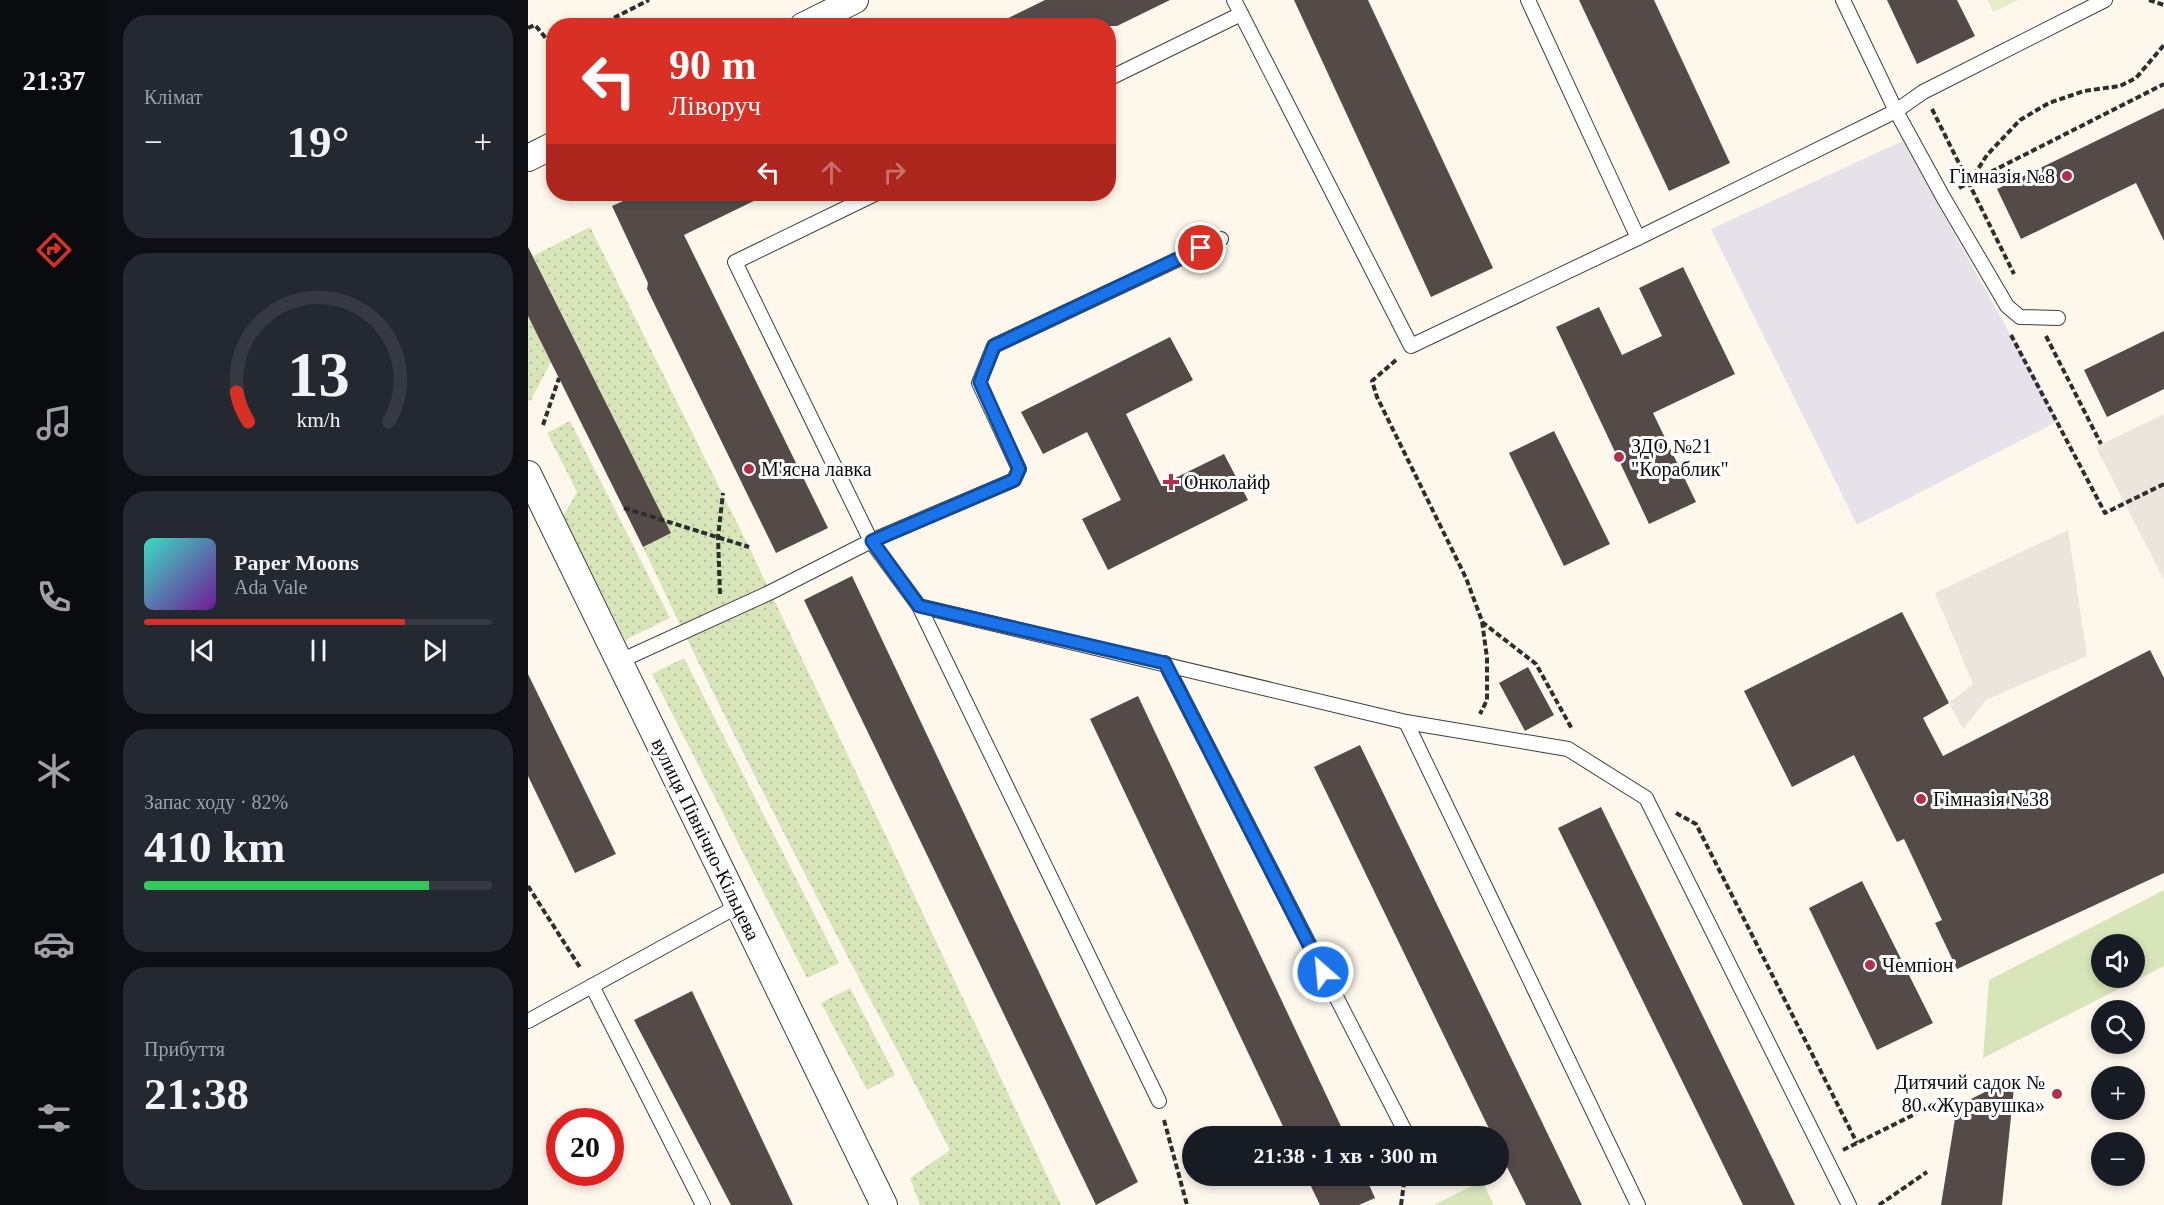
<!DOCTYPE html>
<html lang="uk">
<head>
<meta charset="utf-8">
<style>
	:root { --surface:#171b24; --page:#242831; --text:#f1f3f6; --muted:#9ea1a6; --line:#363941; --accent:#d93025 }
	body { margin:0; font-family:Georgia,serif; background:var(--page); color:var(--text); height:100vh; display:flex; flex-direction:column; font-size:22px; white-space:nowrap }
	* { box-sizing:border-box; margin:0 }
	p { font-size:20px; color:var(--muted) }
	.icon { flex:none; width:33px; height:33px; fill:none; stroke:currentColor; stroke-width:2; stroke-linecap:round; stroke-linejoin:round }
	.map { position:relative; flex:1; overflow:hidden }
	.panel { display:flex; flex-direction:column; gap:15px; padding:15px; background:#0d0f14; width:420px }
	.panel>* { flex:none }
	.guide { position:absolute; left:18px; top:18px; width:570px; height:183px; border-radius:24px; box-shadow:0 3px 9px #0003; background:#d93025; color:#fff; overflow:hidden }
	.buttons { position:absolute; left:1563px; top:934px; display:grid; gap:12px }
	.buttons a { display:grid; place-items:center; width:54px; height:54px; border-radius:50%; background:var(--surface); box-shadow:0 3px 9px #0003; font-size:30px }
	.speed { position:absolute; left:18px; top:1108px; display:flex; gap:12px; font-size:30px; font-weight:700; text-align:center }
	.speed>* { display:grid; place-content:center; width:78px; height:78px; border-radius:50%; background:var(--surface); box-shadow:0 3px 9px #0003; line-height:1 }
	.speed .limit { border:9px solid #d22; background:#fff; color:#111 }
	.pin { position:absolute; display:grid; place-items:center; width:51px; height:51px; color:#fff; margin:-26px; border:3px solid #fff; border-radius:50%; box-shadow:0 2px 6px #0007 }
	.me { position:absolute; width:66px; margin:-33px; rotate:333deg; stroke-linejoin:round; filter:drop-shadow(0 0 4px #0008) }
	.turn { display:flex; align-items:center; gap:21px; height:126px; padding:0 24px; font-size:27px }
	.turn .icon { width:78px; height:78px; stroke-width:2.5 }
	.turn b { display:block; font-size:42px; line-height:51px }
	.lanes { display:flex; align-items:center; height:57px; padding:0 24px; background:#0003; justify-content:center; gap:30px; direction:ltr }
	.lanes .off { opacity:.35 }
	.big { font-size:45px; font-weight:700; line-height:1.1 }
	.panel .tile { flex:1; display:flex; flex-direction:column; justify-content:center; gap:9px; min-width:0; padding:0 21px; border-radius:24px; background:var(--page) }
	.panel .dial { align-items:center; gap:0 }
	.dial svg { height:156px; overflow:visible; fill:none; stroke:var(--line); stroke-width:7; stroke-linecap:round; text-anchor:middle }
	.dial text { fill:var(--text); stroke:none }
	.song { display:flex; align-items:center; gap:18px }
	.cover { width:72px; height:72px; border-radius:9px; background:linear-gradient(135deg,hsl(170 70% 55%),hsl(280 70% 35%)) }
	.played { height:6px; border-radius:3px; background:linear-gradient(90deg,var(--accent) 75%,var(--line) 75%) }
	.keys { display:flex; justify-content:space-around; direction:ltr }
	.heat { display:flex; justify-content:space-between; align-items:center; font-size:33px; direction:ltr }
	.charge { height:9px; border-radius:4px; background:linear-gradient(90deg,#34c759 82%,var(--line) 0) }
	.trip { position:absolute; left:654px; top:1126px; width:327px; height:60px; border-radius:30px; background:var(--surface); box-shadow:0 3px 9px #0003; font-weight:700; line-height:60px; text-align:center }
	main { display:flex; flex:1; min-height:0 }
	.dock { display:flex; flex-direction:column; width:108px; justify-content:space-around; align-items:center; background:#090b0e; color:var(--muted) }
	.dock .icon { width:42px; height:42px }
	.dock .on { color:var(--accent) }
	.dock b { font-size:27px; color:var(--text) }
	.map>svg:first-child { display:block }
	.industrial { fill:#e7e1ea }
	.grass { fill:url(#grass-dots) }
	.park { fill:#d7e5b9; fill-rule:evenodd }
	.pitch { fill:#e7edca }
	.plaza { fill:#ece5dd }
	.building { fill:#544b49 }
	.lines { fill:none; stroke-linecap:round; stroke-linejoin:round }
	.lane-casing { stroke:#3f3f3f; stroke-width:16 }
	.street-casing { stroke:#3f3f3f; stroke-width:28 }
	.path { stroke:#2e2e2e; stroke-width:4; stroke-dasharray:6 3; stroke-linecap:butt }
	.lane { stroke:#fff; stroke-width:14 }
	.street { stroke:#fff; stroke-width:26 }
	.route-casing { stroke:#114b97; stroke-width:15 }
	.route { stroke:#1a73e8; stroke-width:10 }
	.poi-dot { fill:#b0304c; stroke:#fff; stroke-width:2 }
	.labels { text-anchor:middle; stroke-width:6; stroke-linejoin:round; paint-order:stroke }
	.poi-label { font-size:20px; fill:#0c0c0c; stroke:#fff; text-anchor:start }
	.street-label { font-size:20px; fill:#0c0c0c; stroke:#fff }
</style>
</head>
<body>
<main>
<nav class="dock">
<b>21:37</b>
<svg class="icon on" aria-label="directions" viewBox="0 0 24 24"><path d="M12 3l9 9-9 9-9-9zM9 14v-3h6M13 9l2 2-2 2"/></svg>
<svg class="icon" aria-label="music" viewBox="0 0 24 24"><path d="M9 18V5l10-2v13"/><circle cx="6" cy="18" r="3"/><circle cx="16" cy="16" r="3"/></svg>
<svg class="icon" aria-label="phone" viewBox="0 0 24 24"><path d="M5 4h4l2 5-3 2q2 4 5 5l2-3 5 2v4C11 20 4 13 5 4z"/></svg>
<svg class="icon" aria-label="climate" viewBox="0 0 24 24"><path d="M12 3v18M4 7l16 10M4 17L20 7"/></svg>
<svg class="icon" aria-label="car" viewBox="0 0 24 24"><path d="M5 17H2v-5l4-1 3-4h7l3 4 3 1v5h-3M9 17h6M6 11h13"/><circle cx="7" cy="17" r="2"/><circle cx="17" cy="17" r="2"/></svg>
<svg class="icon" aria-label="filters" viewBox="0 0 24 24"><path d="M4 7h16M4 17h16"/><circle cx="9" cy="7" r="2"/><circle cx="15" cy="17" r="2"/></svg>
</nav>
<section class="panel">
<div class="tile"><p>Клімат</p>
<div class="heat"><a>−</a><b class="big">19°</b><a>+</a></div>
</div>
<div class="tile dial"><svg viewBox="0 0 100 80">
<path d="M14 69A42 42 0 1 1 86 69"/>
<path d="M14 69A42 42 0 0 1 8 54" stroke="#d93025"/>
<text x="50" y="56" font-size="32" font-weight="700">13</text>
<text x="50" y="72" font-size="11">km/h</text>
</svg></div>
<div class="tile">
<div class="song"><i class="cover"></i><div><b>Paper Moons</b><p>Ada Vale</p></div></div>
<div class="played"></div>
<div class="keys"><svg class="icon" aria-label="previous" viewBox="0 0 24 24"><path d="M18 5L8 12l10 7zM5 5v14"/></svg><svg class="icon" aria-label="pause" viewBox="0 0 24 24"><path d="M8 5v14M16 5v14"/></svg><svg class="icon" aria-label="next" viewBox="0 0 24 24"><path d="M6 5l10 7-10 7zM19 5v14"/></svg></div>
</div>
<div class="tile"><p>Запас ходу · 82%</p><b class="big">410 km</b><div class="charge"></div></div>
<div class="tile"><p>Прибуття</p><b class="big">21:38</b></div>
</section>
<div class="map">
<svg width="1636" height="1205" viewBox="0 0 1636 1205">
	<defs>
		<pattern id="grass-dots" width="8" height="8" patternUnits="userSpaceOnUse" patternTransform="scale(1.5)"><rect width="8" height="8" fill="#d7e5b9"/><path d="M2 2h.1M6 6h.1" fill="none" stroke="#b7c39e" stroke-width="1.8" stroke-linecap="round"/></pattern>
	</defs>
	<rect width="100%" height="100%" fill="#fdf7ec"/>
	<!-- industrial -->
	<polygon class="industrial" points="1375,141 1530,421 1329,525 1183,229"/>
	<!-- grass -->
	<g class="grass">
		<path d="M 62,227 L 221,547 L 533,1205 L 392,1205 L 382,1178 L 422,1150 C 316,951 211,751 115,547 L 143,533 L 5,256 Z"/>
		<polygon points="0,316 23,362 3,400 0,401"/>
		<polygon points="42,421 142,618 97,640 35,516 49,492 19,433"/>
		<polygon points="156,658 311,963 279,978 124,674"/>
		<polygon points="322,988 367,1075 339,1090 293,1003"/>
	</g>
	<!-- park -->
	<g class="park">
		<path d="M 1636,890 L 1636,966 L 1455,1058 L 1461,980 ZM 1574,945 L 1606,945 L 1606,978 L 1574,978 Z"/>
		<polygon points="954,1181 966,1205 906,1205"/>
	</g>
	<!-- pitch -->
	<polygon class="pitch" points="1459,0 1491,0 1465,12"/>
	<!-- plaza -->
	<g class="plaza">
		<polygon points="1636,414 1636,580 1568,447"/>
		<polygon points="1540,530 1559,656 1458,700 1435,729 1421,703 1445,684 1407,593"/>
	</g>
	<!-- building -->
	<g class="building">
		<polygon points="517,0 642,0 589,26 464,26"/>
		<polygon points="766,0 840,0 965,268 903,297"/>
		<polygon points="1051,0 1126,0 1202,163 1141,191"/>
		<polygon points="1359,0 1429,0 1447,36 1389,64"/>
		<polygon points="1636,108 1636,241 1608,183 1493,239 1469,189"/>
		<polygon points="111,194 240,194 156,235 300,528 248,553 119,289 120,283 84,206"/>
		<polygon points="0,247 143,533 115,547 0,316"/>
		<polygon points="1155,267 1207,374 1125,413 1168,502 1121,524 1028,327 1071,307 1094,355 1134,336 1111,288"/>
		<polygon points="1636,331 1636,389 1579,417 1556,370"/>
		<polygon points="642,337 665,380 598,414 633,485 696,454 720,500 580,570 554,519 593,500 559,432 515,454 493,412"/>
		<polygon points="1026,431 1082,544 1036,566 981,453"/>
		<polygon points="324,576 610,1182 568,1205 276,600"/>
		<polygon points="1374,612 1421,703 1395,718 1415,756 1622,650 1636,678 1636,873 1429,969 1407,923 1414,920 1376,839 1369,842 1326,755 1264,787 1216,691"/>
		<polygon points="1000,667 1026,715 997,731 971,683"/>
		<polygon points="0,674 88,854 47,873 0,776"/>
		<polygon points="610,696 818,1137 760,1137 562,719"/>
		<polygon points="832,745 1054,1205 998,1205 970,1149 970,1137 965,1137 786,767"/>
		<polygon points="1073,807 1267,1205 1215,1205 1030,828"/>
		<polygon points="1334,881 1405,1023 1349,1050 1281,908"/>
		<polygon points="164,991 265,1205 203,1205 106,1020"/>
		<polygon points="1487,1077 1474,1205 1413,1205 1429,1106"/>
		<polygon points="778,1176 837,1176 847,1198 831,1205 792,1205"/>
	</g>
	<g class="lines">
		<defs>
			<g id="lane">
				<polyline points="706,0 883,346 1110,238 1368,111 1415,197 1479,306 1492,317 1530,318"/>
				<polyline points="1000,0 1110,238"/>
				<polyline points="1315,0 1368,111 1395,92 1577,0"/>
				<polyline points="580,79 713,14"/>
				<polyline points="347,194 207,262 343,541 391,606 878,722 1040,749 1118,798 1321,1205"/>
				<polyline points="391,606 631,1101"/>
				<polyline points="92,661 241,593 343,541 486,480 491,469 451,383 466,346 693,239"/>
				<polyline points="637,663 880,1137"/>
				<polyline points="878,722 1110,1205"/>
				<polyline points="64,986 175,1205"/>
				<polyline points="0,1021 210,906"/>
			</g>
			<g id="street">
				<polyline points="275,26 327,0"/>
				<polyline points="0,158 26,145"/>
				<polyline points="0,474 356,1205"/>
			</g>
		</defs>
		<!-- lane casing -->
		<use href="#lane" class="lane-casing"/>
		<!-- street casing -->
		<use href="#street" class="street-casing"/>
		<!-- path -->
		<g class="path">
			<polyline points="1621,0 1636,5"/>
			<polyline points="70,26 121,0"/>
			<polyline points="0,28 7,25 26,48"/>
			<polyline points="1404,109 1486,274"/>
			<polyline points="1441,183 1459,155 1492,120 1521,103 1556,91 1592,86 1608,78 1636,45"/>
			<polyline points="1431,188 1636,84"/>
			<polyline points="1483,335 1577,513 1636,484"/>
			<polyline points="1518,336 1573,444"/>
			<polyline points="868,360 844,381 849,397 938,578 954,621 959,658 959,700 952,714"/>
			<polyline points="15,425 31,378"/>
			<polyline points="96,508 221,547"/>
			<polyline points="192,594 190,537 195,493"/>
			<polyline points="954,622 1008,664 1044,729"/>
			<polyline points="1148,813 1168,824 1329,1143"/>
			<polyline points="0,886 53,969"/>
			<polyline points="636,1120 659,1205"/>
			<polyline points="1315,1150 1419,1098"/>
			<polyline points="873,1205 877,1176"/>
			<polyline points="1351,1205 1399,1172"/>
		</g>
		<!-- lane -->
		<use href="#lane" class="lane"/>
		<!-- street -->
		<use href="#street" class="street"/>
	</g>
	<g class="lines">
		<defs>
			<polyline id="route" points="673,248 466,346 452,382 491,469 486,480 344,541 391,606 637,663 795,972"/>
		</defs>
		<!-- route casing -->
		<use href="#route" class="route-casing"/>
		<!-- route -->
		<use href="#route" class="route"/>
	</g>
	<!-- markers -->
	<g class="poi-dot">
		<circle cx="1539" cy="176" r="6"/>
		<circle cx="1091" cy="457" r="6"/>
		<circle cx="221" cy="469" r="6"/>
		<path d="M640 473h6v6h6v6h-6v6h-6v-6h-6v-6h6z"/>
		<circle cx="1393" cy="799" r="6"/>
		<circle cx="1342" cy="965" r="6"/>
		<circle cx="1529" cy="1094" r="6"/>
	</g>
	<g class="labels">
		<!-- poi labels -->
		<g class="poi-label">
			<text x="1527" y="183" text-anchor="end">Гімназія №8</text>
			<text x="1103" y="453">ЗДО №21<tspan x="1103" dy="23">"Кораблик"</tspan></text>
			<text x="233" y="476">М'ясна лавка</text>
			<text x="656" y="489">Онколайф</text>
			<text x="1405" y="806">Гімназія №38</text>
			<text x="1354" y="972">Чемпіон</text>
			<text x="1517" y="1089" text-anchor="end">Дитячий садок №<tspan x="1517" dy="23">80 «Журавушка»</tspan></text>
		</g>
		<!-- street labels -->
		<g class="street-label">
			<text transform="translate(178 839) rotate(64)" y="7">вулиця Північно-Кільцева</text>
		</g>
	</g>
</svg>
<div class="buttons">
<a><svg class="icon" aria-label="sound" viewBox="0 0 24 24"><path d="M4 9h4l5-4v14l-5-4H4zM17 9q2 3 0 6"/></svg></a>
<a><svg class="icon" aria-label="search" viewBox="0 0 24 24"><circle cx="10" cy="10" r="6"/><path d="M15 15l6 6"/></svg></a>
<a>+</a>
<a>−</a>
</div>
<div class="speed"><div class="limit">20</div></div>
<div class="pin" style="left:673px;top:248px;background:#d93025"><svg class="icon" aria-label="arrive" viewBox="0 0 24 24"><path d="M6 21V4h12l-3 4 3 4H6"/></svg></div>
<svg class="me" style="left:795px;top:972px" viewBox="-20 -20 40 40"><circle r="17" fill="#1a73e8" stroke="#fff" stroke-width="3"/><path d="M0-11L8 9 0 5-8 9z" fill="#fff"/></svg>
<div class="trip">21:38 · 1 хв · 300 m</div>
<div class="guide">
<div class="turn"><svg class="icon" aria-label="left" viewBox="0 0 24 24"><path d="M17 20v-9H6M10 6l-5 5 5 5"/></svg><div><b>90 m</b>Ліворуч</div></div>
<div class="lanes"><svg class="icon" aria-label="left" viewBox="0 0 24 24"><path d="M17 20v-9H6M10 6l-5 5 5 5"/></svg><svg class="icon off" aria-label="ahead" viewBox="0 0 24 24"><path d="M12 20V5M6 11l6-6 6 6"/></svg><svg class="icon off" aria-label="right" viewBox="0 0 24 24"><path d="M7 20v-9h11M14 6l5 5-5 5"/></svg></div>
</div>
</div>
</main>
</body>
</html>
